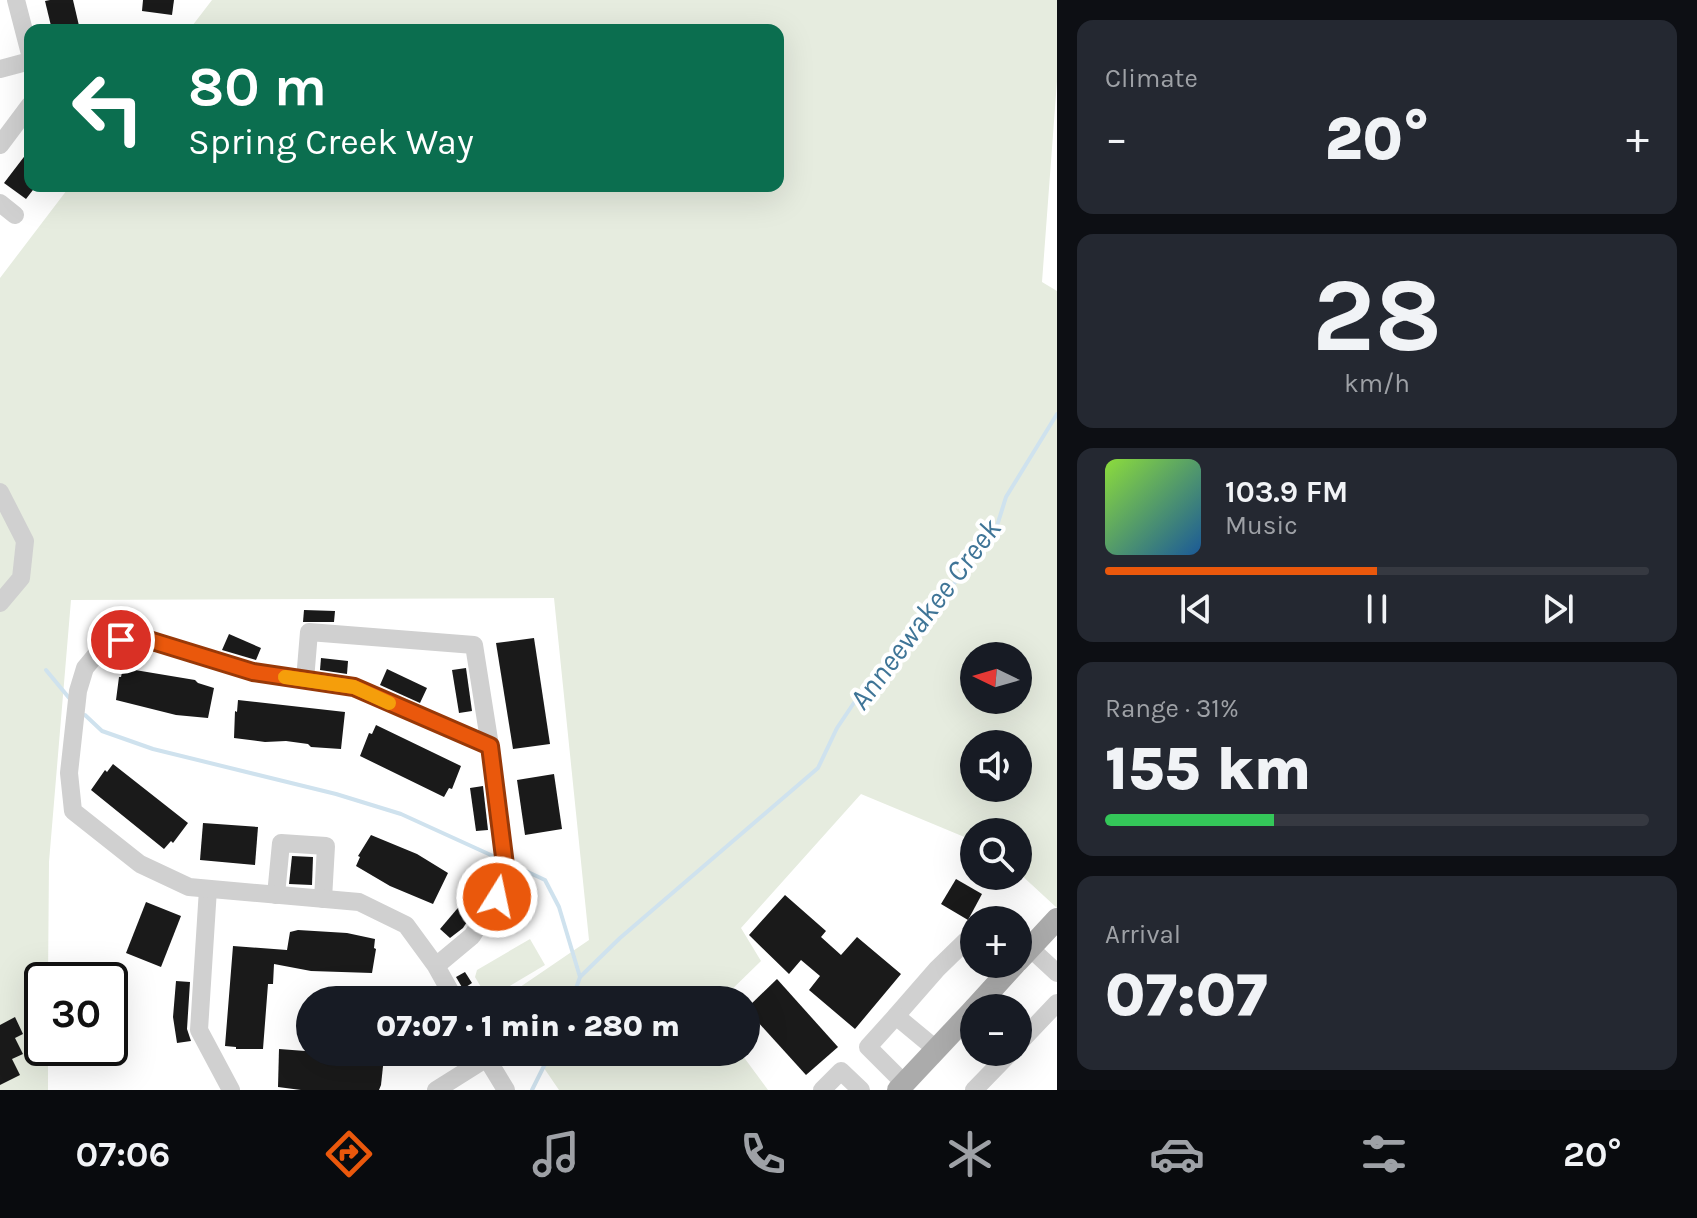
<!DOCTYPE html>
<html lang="en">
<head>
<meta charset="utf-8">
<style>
	:root { --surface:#171b24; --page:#242831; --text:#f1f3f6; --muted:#9ea1a6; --line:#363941; --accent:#ea580c }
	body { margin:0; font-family:Karla,sans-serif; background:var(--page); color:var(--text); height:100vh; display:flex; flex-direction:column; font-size:30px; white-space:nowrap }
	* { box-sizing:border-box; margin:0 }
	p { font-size:26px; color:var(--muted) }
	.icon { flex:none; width:44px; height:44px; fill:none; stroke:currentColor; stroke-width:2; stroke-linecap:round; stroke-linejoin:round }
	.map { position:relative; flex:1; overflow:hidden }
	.details { display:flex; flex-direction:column; gap:20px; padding:20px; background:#0d0f14; width:640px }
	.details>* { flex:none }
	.top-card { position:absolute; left:24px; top:24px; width:760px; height:168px; border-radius:16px; box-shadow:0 8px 32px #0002; background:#0b6e4f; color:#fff; overflow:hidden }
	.needle { width:52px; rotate:275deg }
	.controls { position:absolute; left:960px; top:642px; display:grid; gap:16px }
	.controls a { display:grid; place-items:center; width:72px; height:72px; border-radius:50%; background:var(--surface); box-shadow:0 8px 32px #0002; font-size:40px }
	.speed { position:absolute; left:24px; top:962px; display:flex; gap:16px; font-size:40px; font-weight:700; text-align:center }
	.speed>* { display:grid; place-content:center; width:104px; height:104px; border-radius:50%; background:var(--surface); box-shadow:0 8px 32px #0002; line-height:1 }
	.speed .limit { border:4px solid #111; border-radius:12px; background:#fff; color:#111 }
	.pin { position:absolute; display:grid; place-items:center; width:68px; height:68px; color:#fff; margin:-34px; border:4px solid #fff; border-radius:50%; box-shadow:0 2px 8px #0007 }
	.me { position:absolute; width:88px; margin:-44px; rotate:10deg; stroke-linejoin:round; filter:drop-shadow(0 0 6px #0008) }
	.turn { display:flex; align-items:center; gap:28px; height:168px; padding:0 32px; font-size:36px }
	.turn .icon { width:104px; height:104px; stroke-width:2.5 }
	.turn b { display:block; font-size:56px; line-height:68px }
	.big { font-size:60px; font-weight:800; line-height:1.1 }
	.details .tile { flex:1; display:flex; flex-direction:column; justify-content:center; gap:12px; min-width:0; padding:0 28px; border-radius:16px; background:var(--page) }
	.details .dial { align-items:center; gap:0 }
	.dial b { font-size:104px; line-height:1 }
	.song { display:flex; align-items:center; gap:24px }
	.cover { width:96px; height:96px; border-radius:12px; background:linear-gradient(135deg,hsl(90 70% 55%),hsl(210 70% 35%)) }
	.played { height:8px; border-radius:4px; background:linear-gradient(90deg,var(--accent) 50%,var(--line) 50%) }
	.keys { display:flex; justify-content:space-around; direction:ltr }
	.heat { display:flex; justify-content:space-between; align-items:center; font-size:44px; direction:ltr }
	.charge { height:12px; border-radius:6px; background:linear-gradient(90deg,#34c759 31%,var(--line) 0) }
	.trip { position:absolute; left:296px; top:986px; width:464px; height:80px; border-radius:40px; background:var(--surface); box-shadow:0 8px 32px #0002; font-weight:800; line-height:80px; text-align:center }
	.tab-bar { display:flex; height:128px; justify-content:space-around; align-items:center; background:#090b0e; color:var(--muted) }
	.tab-bar .icon { width:56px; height:56px }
	.tab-bar .on { color:var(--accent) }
	.tab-bar b { font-size:36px; color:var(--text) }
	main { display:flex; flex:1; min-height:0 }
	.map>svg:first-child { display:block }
	.green { fill:#e6ecdf; fill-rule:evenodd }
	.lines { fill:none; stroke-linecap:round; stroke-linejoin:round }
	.stream { stroke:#cfe2ee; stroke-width:4 }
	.building { fill:#1a1a1a }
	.minor { stroke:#d0d0d0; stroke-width:18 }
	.major { stroke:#ababab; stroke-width:22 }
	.route-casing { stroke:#983908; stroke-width:20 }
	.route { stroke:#ea580c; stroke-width:14 }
	.slow { stroke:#f59e0b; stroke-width:14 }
	.labels { text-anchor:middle; stroke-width:8; stroke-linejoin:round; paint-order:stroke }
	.water-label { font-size:30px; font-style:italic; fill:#3f7597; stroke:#fff }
</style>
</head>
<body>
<main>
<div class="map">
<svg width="1057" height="1090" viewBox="0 0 1057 1090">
	<rect width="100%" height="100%" fill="#fff"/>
	<!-- green -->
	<g class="green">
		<path d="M 212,0 L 1057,0 L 1057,81 L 1042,282 L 1057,291 L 1057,908 L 1018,872 L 1018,832 L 974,832 L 974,841 L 861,794 L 741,928 L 761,961 L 721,1000 L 501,1000 L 589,940 L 554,598 L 71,600 L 49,862 L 48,980 L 42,980 L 42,1048 L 48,1048 L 48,1090 L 0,1090 L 0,278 L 70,186 L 778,186 L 778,30 L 189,30 ZM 974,656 L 1018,656 L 1018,700 L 974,700 ZM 974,744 L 1018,744 L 1018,788 L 974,788 Z"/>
		<polygon points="530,939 545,965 488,999 475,977 477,970"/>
		<polygon points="533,1052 740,1052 768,1090 559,1090"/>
	</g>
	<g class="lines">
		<!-- stream -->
		<g class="stream">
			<polyline points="46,670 70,699"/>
			<polyline points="85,715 102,731 153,749 336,794 401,814 493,856"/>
			<polyline points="515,866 545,880 559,907 580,977"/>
			<polyline points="572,1000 580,977 620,938 818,768 837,728 868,682 909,642 996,529 1006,497 1057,414"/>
			<polyline points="532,1090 551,1052"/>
		</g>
	</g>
	<!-- building -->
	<g class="building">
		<polygon points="50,0 73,0 80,30 52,30 45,1"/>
		<polygon points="143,0 174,0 172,15 142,11"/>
		<polygon points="30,149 30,186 36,186 26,199 4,183"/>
		<polygon points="304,610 335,611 334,622 303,622"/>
		<polygon points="229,634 261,648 256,660 222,650"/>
		<polygon points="534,638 550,744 513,749 496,643"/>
		<polygon points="321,658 348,661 347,674 320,670"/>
		<polygon points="123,668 195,680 198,683 214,688 208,718 176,715 116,700 119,677 121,677"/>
		<polygon points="466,668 472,711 459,713 452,670"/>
		<polygon points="387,669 427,688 420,703 380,685"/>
		<polygon points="238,700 345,712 341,749 311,747 308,744 286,741 265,742 234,738 235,711 237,712"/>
		<polygon points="376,725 461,766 452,789 449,788 444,797 360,756 369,733 372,734"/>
		<polygon points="113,764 188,823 173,843 171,841 164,849 91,790 105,770 107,772"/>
		<polygon points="554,774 562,829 525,835 517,780"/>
		<polygon points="483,786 488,830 476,831 470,788"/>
		<polygon points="203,823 258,827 255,865 200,860"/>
		<polygon points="371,835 417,854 448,873 433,904 390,886 356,866 360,857 358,856"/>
		<polygon points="292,856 313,857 312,885 289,884"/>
		<polygon points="956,879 982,894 968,920 941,904"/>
		<polygon points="785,895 826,931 821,937 841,955 857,937 901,974 855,1029 809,990 820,976 801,960 789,974 749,935"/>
		<polygon points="468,896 478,905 463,928 450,938 440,929"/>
		<polygon points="146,902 181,916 161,967 126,953"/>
		<polygon points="298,930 347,933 375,939 374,948 376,949 372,973 311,971 274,964 273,984 268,984 263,1049 236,1049 236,1047 225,1046 233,946 287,950 290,932"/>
		<polygon points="465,972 472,983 463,989 456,977"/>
		<polygon points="777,979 838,1047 806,1075 746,1009"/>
		<polygon points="176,981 190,982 187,1029 191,1041 177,1043 173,1017"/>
		<polygon points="15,1017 23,1034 15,1038 23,1054 12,1059 20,1075 0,1085 0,1025"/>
		<polygon points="279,1049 384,1057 381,1085 379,1090 301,1090 278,1087"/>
	</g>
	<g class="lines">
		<!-- minor -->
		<g class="minor">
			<polyline points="16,0 30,54"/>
			<polyline points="0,69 30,61"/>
			<polyline points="0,145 30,105"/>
			<polyline points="0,203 15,215"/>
			<polyline points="0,492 25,541 21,578 0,603"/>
			<polyline points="305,680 309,632 474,645 490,746"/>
			<polyline points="208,889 199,1030 231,1090"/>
			<polyline points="276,895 281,843 326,846 323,899"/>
			<polyline points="1030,948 1057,973"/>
			<polyline points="436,966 472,936 497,897 505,865 490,746 354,687 253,672 136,636 105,644 85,668 78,691 69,773 73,811 140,864 189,887 359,902 406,925 436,966 455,1000"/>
			<polyline points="896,1016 937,969 974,933"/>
			<polyline points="1018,1044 1057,1003"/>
			<polyline points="483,1052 506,1090"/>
			<polyline points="904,1083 868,1047 896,1016 937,1050"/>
			<polyline points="436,1090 487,1058"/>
			<polyline points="822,1090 841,1071 861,1090"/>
			<polyline points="974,1090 1011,1052"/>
		</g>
		<!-- major -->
		<g class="major">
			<polyline points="1018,961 1057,919"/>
			<polyline points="975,1008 1015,964"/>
			<polyline points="898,1090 974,1009"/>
		</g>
	</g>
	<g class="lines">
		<defs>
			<polyline id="route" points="121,640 136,636 253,672 354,687 490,746 505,865 497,897"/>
		</defs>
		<!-- route casing -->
		<use href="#route" class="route-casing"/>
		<!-- route -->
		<use href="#route" class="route"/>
		<!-- slow -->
		<polyline class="slow" points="285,677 354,687 389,703"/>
	</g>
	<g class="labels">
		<!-- water labels -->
		<g class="water-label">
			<text transform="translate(925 614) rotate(-53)" y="10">Anneewakee Creek</text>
		</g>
	</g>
</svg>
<div class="controls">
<a><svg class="needle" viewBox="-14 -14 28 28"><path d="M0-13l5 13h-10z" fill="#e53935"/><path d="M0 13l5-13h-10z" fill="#9ea1a6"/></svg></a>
<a><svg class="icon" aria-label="sound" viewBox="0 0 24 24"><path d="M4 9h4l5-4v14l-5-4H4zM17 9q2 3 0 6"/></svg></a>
<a><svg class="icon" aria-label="search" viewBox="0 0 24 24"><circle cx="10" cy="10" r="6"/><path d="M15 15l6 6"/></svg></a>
<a>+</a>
<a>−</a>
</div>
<div class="speed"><div class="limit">30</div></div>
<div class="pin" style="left:121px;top:640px;background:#d93025"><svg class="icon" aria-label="arrive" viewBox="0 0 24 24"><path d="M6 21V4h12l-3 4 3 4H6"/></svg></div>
<svg class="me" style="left:497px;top:897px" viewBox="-20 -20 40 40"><circle r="17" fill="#ea580c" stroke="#fff" stroke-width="3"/><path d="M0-11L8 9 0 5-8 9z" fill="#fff"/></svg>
<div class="trip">07:07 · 1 min · 280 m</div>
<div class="top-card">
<div class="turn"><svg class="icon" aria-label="left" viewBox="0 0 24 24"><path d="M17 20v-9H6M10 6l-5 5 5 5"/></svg><div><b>80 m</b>Spring Creek Way</div></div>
</div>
</div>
<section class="details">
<div class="tile"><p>Climate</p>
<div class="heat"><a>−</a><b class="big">20°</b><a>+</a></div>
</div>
<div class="tile dial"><b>28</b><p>km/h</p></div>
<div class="tile">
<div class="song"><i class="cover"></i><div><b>103.9 FM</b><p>Music</p></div></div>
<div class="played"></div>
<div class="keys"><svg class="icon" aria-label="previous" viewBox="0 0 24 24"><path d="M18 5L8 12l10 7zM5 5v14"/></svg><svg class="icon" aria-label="pause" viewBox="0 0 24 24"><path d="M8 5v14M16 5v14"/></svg><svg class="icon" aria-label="next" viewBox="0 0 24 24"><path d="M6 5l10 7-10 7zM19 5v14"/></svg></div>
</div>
<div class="tile"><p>Range · 31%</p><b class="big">155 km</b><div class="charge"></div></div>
<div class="tile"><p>Arrival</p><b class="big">07:07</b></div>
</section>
</main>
<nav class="tab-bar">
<b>07:06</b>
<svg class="icon on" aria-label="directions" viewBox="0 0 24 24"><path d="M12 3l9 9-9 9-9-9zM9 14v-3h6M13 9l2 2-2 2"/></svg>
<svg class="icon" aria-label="music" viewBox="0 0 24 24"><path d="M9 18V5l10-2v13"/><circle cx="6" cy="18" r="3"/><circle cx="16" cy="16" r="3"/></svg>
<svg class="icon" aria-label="phone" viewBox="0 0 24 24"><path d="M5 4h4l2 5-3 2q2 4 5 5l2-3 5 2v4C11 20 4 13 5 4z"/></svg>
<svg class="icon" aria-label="climate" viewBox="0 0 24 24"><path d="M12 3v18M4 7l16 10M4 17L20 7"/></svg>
<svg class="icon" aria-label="car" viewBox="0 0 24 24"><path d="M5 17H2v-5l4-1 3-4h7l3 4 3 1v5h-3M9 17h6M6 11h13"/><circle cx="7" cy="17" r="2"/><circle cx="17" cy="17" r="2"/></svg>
<svg class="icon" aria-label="filters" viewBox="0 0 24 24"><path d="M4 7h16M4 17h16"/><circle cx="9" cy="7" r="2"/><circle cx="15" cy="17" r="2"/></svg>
<b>20°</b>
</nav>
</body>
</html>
